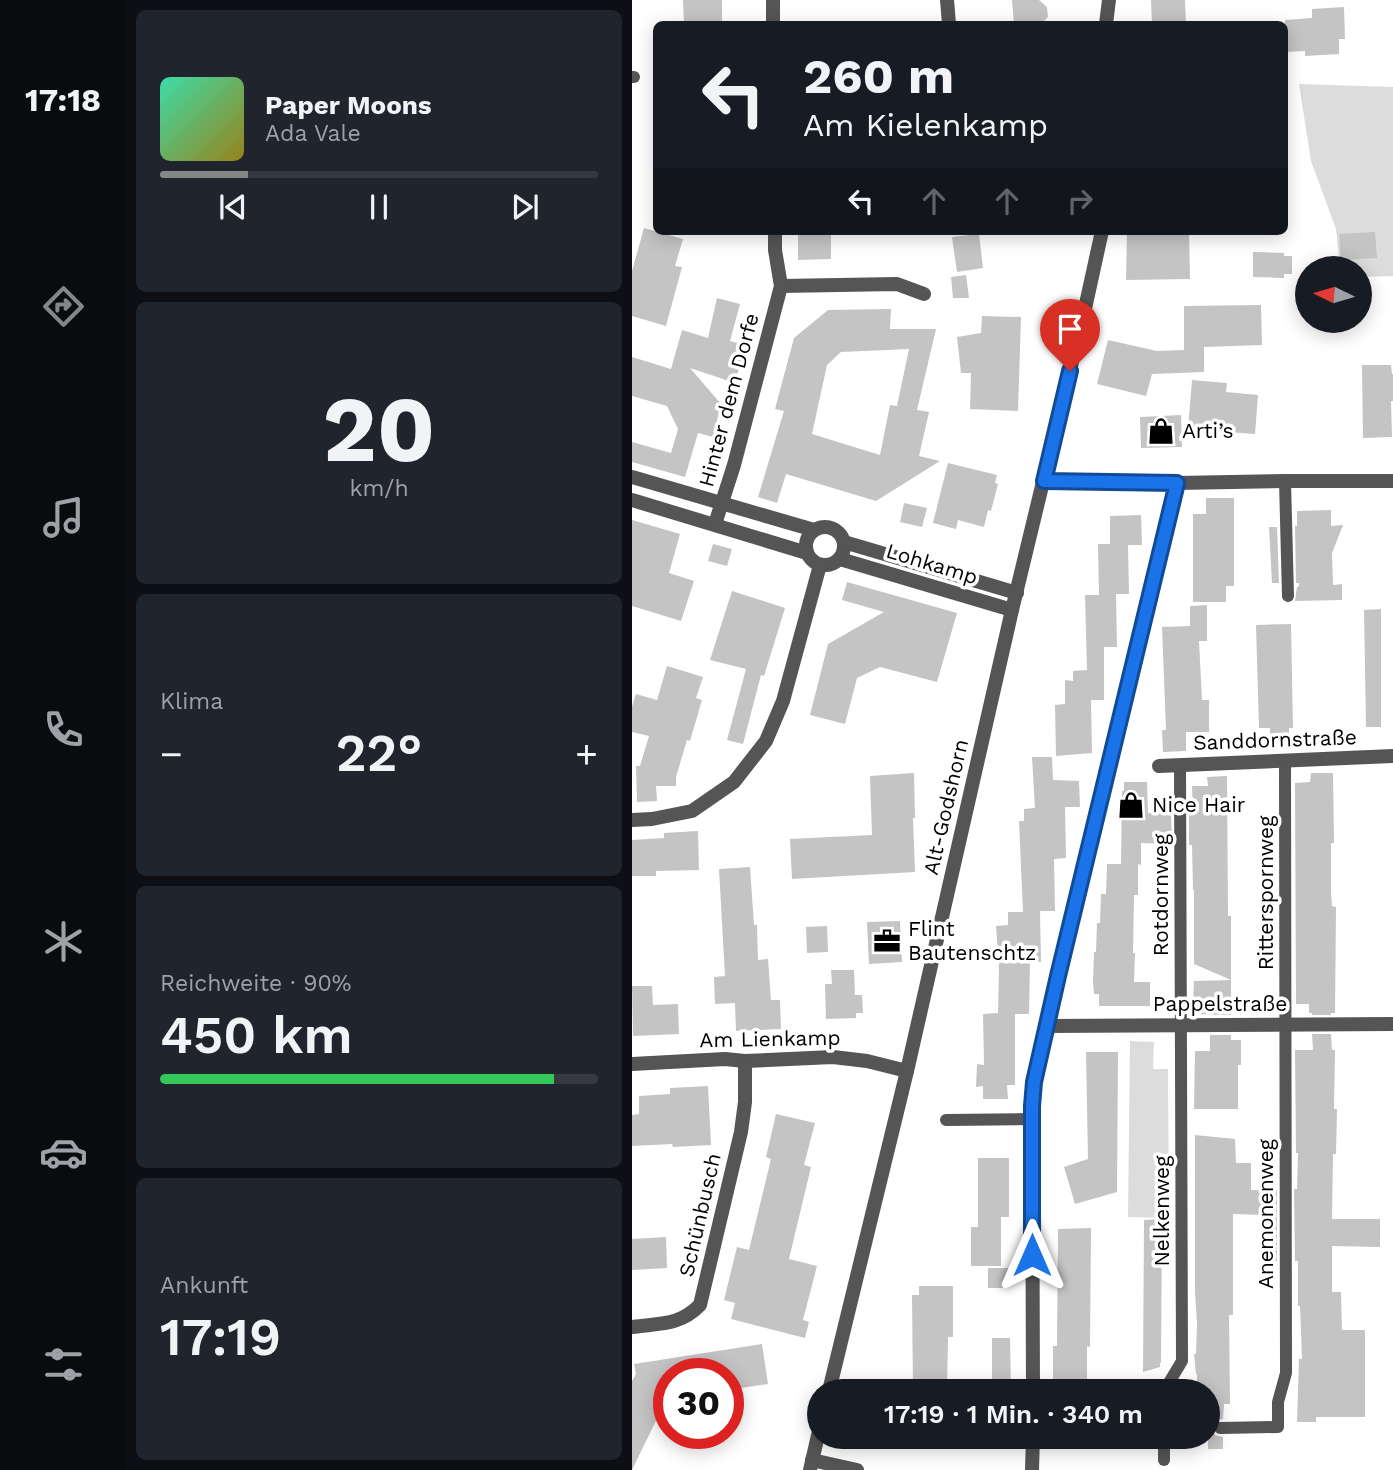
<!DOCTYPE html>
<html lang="de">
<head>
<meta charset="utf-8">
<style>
	:root { --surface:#171b24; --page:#20242c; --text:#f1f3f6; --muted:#9ea1a6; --line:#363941; --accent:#858687 }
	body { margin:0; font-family:"Work Sans",sans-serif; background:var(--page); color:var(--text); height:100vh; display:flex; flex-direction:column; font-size:26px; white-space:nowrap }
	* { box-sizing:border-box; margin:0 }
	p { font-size:23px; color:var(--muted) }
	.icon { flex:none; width:38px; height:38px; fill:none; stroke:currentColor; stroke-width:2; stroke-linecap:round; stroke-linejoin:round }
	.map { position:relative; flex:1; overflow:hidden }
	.side { display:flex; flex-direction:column; gap:10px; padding:10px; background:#0d0f14; width:506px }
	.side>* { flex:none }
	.guide { position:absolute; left:21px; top:21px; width:635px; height:214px; border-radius:10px; box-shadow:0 4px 18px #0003; background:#171b24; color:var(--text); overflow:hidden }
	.needle { width:46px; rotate:275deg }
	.buttons { position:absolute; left:663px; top:256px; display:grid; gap:14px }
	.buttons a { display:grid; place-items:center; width:77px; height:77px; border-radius:50%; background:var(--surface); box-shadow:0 4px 18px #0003; font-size:35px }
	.speed { position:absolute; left:21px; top:1358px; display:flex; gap:14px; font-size:35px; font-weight:700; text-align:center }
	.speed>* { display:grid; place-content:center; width:91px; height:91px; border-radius:50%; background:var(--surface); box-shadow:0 4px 18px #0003; line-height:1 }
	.speed .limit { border:10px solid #d22; background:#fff; color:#111 }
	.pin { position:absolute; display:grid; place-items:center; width:60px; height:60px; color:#fff; margin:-72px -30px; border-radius:50% 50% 50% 0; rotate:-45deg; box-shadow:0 0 7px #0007 }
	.pin .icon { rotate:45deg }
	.me { position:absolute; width:77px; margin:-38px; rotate:0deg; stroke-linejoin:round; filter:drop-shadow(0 0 5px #0008) }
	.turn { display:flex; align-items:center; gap:24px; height:147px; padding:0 35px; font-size:32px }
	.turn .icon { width:91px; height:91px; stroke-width:2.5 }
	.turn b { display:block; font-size:49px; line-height:60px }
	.lanes { display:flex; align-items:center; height:66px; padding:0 35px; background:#0003; justify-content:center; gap:35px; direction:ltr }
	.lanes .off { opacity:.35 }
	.big { font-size:52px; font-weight:600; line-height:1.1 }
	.side .card { flex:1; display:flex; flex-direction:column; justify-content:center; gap:10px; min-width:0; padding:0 24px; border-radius:10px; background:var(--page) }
	.side .dial { align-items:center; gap:0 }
	.dial b { font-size:91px; line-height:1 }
	.song { display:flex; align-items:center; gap:21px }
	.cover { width:84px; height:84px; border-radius:10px; background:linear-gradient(135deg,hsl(160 70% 55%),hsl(50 70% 35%)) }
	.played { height:7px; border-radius:4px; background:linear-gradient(90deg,var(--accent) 20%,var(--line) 20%) }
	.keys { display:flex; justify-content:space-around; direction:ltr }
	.heat { display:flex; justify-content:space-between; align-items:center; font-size:38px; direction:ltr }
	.charge { height:10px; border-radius:5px; background:linear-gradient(90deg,#34c759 90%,var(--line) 0) }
	.trip { position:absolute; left:175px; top:1379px; width:413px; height:70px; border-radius:35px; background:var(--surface); box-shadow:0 4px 18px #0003; font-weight:600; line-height:70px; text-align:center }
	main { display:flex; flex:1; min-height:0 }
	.tab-bar { display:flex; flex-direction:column; width:126px; justify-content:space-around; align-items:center; background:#090b0e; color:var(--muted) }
	.tab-bar .icon { width:49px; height:49px }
	.tab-bar .current { color:var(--accent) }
	.tab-bar b { font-size:32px; color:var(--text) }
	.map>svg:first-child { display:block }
	.green { fill:#dcdcdc }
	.building { fill:#c4c4c4; fill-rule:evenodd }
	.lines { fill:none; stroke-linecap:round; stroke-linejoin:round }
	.service { stroke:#555; stroke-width:12 }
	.minor { stroke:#555; stroke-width:14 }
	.route-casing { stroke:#114b97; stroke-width:18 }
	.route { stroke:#1a73e8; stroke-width:12 }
	.labels { text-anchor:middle; stroke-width:7; stroke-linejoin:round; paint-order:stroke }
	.street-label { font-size:21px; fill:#000; stroke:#fff }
	.poi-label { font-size:21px; fill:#000; stroke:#fff; text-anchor:start }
</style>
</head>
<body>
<main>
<nav class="tab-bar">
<b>17:18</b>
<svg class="icon current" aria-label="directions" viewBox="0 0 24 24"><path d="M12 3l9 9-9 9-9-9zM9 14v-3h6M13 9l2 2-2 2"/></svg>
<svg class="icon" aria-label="music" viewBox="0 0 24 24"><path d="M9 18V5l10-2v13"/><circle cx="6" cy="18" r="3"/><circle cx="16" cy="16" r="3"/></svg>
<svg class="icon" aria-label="phone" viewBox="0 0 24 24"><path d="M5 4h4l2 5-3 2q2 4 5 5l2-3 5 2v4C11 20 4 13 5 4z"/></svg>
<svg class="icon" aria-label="climate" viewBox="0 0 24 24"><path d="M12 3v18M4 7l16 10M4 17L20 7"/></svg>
<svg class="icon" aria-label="car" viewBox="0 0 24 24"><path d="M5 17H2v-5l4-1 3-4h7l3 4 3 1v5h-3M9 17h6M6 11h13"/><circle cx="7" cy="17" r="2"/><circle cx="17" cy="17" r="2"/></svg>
<svg class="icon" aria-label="filters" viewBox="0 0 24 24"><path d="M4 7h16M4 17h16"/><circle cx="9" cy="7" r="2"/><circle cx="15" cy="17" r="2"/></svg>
</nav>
<section class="side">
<div class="card">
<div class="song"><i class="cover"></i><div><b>Paper Moons</b><p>Ada Vale</p></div></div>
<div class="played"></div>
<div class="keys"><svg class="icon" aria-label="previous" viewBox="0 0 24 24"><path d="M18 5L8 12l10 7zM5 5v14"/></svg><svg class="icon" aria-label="pause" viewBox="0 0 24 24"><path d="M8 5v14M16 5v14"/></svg><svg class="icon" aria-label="next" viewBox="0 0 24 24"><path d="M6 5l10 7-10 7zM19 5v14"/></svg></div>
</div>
<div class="card dial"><b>20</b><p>km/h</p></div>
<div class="card"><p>Klima</p>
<div class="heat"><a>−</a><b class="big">22°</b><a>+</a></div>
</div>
<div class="card"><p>Reichweite · 90%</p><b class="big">450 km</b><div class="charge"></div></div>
<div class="card"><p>Ankunft</p><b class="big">17:19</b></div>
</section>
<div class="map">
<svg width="762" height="1470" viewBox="0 0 762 1470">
	<rect width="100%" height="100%" fill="#fff"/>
	<!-- green -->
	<g class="green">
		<polygon points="667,84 761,87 761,276 728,277 728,268 708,268 704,229 679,161"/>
		<polygon points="498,1041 522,1042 521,1069 536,1069 537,1218 496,1217"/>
	</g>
	<!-- building -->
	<g class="building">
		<polygon points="51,0 90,0 90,24 52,24"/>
		<polygon points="380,0 407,0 415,7 416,17 409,24 382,24"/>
		<polygon points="519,0 553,0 554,24 520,24"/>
		<polygon points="712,7 713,39 707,39 707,54 673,56 673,51 653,52 653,20 680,18 680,9"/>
		<polygon points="12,228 51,239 43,266 50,267 34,326 0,316 0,271"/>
		<polygon points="166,231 199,231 199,259 166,260"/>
		<polygon points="495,231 557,231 558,279 494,280"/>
		<polygon points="743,232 745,258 709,260 707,234"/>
		<polygon points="347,234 351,268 325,272 320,237"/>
		<polygon points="621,252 652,253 652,256 660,256 660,274 652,274 652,278 621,277"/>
		<polygon points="334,275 337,298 321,298 319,277"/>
		<polygon points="85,298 108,304 98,341 113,345 103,383 58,368 89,404 81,437 66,433 53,477 0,462 0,442 39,453 46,429 35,406 0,396 0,357 39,369 50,330 76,338"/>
		<polygon points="629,305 630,345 572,347 572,372 520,374 514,396 465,384 476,340 525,351 552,350 552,306"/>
		<path d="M 259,309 L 258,329 L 304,329 L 285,410 L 297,412 L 287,456 L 308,461 L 244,501 L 154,474 L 145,503 L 126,497 L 152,411 L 143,409 L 162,338 L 196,310 ZM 277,349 L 265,406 L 258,405 L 248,455 L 180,434 L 195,365 L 209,352 Z"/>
		<polygon points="350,316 389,317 386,411 338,409 339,373 329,373 325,337 349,333"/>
		<polygon points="730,365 759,365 760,374 762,374 762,401 759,401 760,437 731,438"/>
		<polygon points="560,380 595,383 594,392 626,395 623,434 556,429"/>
		<polygon points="549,415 550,447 509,448 508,417"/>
		<polygon points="316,463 365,475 363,483 366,484 359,511 356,510 352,527 326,520 324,529 301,523"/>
		<polygon points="574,498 602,498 602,586 594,586 594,602 561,602 561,514 574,514"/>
		<polygon points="272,503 295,508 290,527 268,522"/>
		<polygon points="699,510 699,526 711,525 700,553 701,585 710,584 710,600 663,601 665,587 667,586 667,583 664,583 663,526 665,526 665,511"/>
		<polygon points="509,515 510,545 496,545 497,594 484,594 485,647 472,647 472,700 459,700 460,753 424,756 423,705 433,704 433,680 441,681 441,671 455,670 453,595 467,595 466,544 478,544 478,516"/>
		<polygon points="0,520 48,534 37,573 62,581 49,621 0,606"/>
		<polygon points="637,527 645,527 647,583 640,583"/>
		<polygon points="81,544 100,549 95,566 76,561"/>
		<polygon points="215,582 325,613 305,682 248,667 225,678 213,724 178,715 196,644 252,612 210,600"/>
		<polygon points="100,591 153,608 132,676 129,675 111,744 95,740 114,669 78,660"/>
		<polygon points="575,605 575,641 567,641 570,700 577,700 577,732 554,732 554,751 531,752 530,730 534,730 530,627 558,626 558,606"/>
		<polygon points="749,609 749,727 734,727 732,610"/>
		<polygon points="659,624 661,728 657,728 657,743 638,744 638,728 627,728 624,625"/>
		<polygon points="35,666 71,677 64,698 70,700 58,741 55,740 44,777 44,786 24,786 25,801 5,802 4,766 8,766 17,736 0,732 0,706 4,694 25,700"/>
		<polygon points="400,757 420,757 421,780 447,781 448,807 433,807 434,858 422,859 423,911 408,911 409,962 398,962 397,1014 383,1014 383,1085 375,1085 376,1099 351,1099 351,1086 344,1087 345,1064 352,1065 351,1014 366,1013 367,967 364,926 376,925 376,912 391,912 387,821 392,821 392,809 403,808"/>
		<polygon points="282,773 283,818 281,818 283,872 160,879 158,839 240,835 238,776"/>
		<polygon points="679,773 701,773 702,843 699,843 699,893 700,906 704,907 703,1013 699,1013 699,1015 680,1015 680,1013 677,1013 677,1004 664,1004 663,783 678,782"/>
		<polygon points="595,776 596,916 599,916 599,980 562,964 562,890 561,890 560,845 557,845 557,814 561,814 560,786 576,786 575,777"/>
		<polygon points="492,782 515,782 516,813 539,814 540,844 509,843 509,865 506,864 506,895 502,895 501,953 503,953 502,982 518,982 518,1006 467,1006 467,994 462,994 461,982 462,952 464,952 465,923 468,923 469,894 474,894 475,864 489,864 490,791 492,791"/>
		<polygon points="66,831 67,870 24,871 24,876 0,876 0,840 32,838 32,833"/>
		<polygon points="118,867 122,925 125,925 126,960 136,959 139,1000 148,1000 149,1029 104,1031 103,1003 83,1004 82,977 93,976 87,869"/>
		<polygon points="268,921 270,962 237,964 235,922"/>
		<polygon points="195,926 196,952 175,953 174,927"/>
		<polygon points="199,970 222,970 223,995 230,995 231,1013 224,1013 224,1018 194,1019 193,984 200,984"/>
		<polygon points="599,980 599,1015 565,1014 565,1004 561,1004 562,981"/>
		<polygon points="0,986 20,986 21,1005 46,1004 47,1034 1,1036"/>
		<polygon points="680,1034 699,1034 700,1050 703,1050 702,1109 705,1109 704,1154 701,1154 700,1219 748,1219 748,1247 700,1246 700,1292 709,1292 710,1330 733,1330 733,1417 684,1417 684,1422 665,1422 667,1359 670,1359 668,1306 666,1306 666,1261 663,1261 662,1189 665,1189 666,1153 664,1153 663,1050 681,1050"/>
		<polygon points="578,1035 599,1035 599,1040 609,1040 609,1065 606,1065 606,1109 562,1109 563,1051 578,1051"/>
		<polygon points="454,1052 486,1052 485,1192 443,1204 432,1167 456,1159"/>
		<polygon points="76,1086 79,1145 41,1147 40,1144 0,1146 0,1115 7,1114 7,1096 38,1094 38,1088"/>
		<polygon points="144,1114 183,1123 172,1165 179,1167 157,1259 185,1266 171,1320 177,1322 173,1338 99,1319 103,1303 92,1300 105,1247 117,1250 139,1159 134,1157"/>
		<polygon points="563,1135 603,1139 604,1163 619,1163 619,1190 645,1190 645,1261 633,1261 633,1215 601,1214 601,1315 597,1315 598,1404 592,1404 591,1419 583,1421 579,1427 583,1435 591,1437 591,1449 576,1449 576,1391 565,1391 565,1374 564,1374 562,1354 564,1354 565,1323 563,1292"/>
		<polygon points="346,1158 377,1158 377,1217 369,1217 369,1266 339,1266 339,1227 346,1227"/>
		<polygon points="530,1219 529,1363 528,1363 528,1367 511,1372 512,1220"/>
		<polygon points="459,1228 458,1347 455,1346 455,1391 421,1391 421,1346 425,1346 426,1229"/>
		<polygon points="34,1237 35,1268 0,1270 0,1239"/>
		<rect x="356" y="1268" width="20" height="20"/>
		<polygon points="287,1286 321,1286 321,1337 316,1337 315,1391 281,1391 280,1295 287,1295"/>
		<polygon points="360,1338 378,1338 379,1391 360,1391"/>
		<polygon points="130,1344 136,1384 96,1390 96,1374 37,1374 37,1394 0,1470 0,1381 4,1374 2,1364"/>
	</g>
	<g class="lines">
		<!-- service -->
		<g class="service">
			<polyline points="0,77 2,77"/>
			<polyline points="653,481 656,596"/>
			<polyline points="314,1120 400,1119"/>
			<polyline points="532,1391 550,1361 548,765"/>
			<polyline points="588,1428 646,1427 646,1402 654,1373 653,762"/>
			<polyline points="532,1437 532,1460"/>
		</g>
		<!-- minor -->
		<g class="minor">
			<polyline points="141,0 141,24"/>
			<polyline points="315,0 317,24"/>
			<polyline points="474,24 477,0"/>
			<polyline points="149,286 265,284 292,294"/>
			<polyline points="0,477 182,530"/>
			<polyline points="412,481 545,483 653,481 762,481"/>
			<polyline points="0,500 175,553"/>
			<polyline points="83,524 102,465 149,286 143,250 143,231"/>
			<circle cx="193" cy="546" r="19"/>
			<polyline points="212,542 385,593"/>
			<polyline points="208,559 380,610"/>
			<polyline points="527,766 762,756"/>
			<polyline points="0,820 20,819 60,811 102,782 134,741 151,701 188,565"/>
			<polyline points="414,1026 762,1024"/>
			<polyline points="0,1064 93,1059 113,1061 201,1057 235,1061 275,1071"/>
			<path d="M 0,1327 C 28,1323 47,1326 68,1305 L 109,1132 L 113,1102 L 113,1061"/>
			<polyline points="197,1391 275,1071 380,610 454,304 470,231"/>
			<polyline points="401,1391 400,1106 402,1082 545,483"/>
			<polyline points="180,1460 225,1470"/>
			<polyline points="178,1470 187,1431"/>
			<polyline points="400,1470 401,1437"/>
		</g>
	</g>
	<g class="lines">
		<defs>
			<polyline id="route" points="400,1255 400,1106 402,1082 426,976 545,483 412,481 438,371"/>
		</defs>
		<!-- route casing -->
		<use href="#route" class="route-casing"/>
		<!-- route -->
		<use href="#route" class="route"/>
	</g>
	<!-- icons -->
	<defs>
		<symbol id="shop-bare" viewBox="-9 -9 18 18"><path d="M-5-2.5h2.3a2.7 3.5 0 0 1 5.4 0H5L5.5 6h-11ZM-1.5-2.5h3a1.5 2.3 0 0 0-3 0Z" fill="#000" stroke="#fff" stroke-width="2.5" paint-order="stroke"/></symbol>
		<symbol id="office-bare" viewBox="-9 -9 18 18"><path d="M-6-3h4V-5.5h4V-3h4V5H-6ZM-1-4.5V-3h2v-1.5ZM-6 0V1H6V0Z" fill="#000" stroke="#fff" stroke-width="2.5" paint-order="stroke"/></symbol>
	</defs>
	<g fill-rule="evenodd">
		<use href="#shop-bare" x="510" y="412" width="38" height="38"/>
		<use href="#shop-bare" x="480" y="786" width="38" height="38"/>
		<use href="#office-bare" x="236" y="922" width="38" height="38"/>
	</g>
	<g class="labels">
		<!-- street labels -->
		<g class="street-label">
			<text transform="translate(97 400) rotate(-75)" y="7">Hinter dem Dorfe</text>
			<text transform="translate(300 564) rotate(17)" y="7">Lohkamp</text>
			<text transform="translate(643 740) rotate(-2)" y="7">Sanddornstraße</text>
			<text transform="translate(314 807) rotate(-77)" y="7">Alt-Godshorn</text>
			<text transform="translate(634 893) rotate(-90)" y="7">Ritterspornweg</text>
			<text transform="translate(529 895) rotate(-90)" y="7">Rotdornweg</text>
			<text x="588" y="1011">Pappelstraße</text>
			<text transform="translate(138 1039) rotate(-1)" y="7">Am Lienkamp</text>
			<text transform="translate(530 1211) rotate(-90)" y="7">Nelkenweg</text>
			<text transform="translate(634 1214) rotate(-90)" y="7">Anemonenweg</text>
			<text transform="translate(68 1215) rotate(-77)" y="7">Schünbusch</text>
		</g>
		<!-- poi labels -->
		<g class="poi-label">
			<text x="550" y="438">Arti’s</text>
			<text x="520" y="812">Nice Hair</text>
			<text x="276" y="936">Flint<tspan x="276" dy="24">Bautenschtz</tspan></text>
		</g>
	</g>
</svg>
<div class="buttons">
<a><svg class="needle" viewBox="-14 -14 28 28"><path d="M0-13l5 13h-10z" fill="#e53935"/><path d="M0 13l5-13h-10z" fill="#9ea1a6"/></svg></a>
</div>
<div class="speed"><div class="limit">30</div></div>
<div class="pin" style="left:438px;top:371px;background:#d93025"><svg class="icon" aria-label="arrive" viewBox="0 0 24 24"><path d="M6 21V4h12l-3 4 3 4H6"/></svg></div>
<svg class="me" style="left:400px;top:1255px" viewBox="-20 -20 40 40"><path d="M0-17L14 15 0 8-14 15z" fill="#1a73e8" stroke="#fff" stroke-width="4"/></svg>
<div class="trip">17:19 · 1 Min. · 340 m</div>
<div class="guide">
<div class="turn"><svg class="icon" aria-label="left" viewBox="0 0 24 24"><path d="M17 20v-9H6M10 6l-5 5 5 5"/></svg><div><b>260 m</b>Am Kielenkamp</div></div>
<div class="lanes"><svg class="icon" aria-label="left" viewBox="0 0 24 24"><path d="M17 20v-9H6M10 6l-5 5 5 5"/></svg><svg class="icon off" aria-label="ahead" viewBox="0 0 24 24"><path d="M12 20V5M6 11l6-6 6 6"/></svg><svg class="icon off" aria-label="ahead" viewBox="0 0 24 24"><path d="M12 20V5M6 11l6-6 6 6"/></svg><svg class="icon off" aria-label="right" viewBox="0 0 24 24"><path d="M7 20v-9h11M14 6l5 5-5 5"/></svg></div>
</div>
</div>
</main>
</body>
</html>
